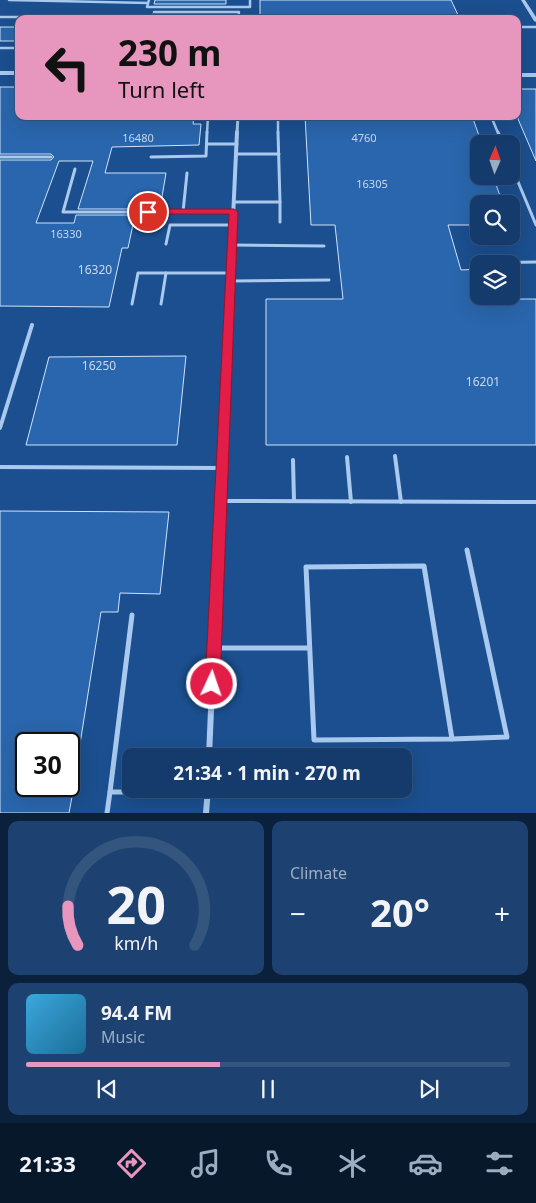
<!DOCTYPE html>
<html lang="en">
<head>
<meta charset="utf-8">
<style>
	:root { --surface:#143b6b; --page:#1d4271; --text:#f1f3f6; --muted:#9dadc1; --line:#33557e; --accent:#e797bd }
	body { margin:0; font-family:"Noto Sans",sans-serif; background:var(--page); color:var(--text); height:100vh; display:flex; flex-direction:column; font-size:19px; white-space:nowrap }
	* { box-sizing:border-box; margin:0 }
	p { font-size:16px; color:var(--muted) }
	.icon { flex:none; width:28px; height:28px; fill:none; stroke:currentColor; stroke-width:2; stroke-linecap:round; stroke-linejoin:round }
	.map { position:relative; height:813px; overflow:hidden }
	.sheet { display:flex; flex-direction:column; gap:8px; padding:8px; background:#0b203b; flex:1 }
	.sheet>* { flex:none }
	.hud { position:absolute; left:15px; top:15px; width:506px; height:105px; border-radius:10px; box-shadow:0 5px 20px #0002,0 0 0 1px var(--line); background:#e797bd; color:#111; overflow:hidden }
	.needle { width:32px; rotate:2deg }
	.controls { position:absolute; left:470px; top:135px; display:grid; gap:10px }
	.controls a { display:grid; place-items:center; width:50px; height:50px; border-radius:10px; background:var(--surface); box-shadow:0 5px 20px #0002,0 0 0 1px var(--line); font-size:25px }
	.speed { position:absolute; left:15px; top:732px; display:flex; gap:10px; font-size:25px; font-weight:700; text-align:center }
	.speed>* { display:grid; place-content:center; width:65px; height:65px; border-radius:50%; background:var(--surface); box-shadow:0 5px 20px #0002,0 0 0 1px var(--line); line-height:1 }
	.speed .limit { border:2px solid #111; border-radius:8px; background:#fff; color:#111 }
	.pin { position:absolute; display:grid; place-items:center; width:42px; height:42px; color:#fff; margin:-21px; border:2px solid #fff; border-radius:50%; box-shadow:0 1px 5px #0007 }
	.me { position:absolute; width:55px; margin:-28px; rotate:3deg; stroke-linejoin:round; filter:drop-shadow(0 0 4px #0008) }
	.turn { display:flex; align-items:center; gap:18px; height:105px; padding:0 20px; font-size:22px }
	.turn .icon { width:65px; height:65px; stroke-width:2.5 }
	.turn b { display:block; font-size:35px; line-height:42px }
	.big { font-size:38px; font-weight:700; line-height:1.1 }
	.sheet .tile { flex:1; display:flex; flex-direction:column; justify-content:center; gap:8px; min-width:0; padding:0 18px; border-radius:10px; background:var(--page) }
	.sheet .dial { align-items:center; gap:0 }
	.dial svg { height:130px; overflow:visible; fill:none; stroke:var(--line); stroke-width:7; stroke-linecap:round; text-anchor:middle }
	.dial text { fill:var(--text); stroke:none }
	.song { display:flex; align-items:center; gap:15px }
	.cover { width:60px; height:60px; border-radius:8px; background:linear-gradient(135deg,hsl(200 70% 55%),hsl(200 70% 35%)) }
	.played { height:5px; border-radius:2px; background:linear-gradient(90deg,var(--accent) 40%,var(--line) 40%) }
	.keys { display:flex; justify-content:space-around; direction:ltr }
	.heat { display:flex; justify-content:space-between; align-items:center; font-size:28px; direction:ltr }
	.sheet .tiles { flex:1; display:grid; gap:8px; grid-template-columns:1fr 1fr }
	.tile:last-child { grid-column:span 2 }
	.trip { position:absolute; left:122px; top:748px; width:290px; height:50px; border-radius:10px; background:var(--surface); box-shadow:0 5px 20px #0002,0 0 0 1px var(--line); font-weight:700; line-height:50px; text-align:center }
	.tab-bar { display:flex; height:80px; justify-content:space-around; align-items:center; background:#08182b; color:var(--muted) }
	.tab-bar .icon { width:35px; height:35px }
	.tab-bar .on { color:var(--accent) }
	.tab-bar b { font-size:22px; color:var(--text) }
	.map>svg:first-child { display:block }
	.building { fill:#2a66ad; stroke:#cfe3fa }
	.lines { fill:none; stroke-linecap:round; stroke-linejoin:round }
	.service-far3 { stroke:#a9c9ee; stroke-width:2.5 }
	.service-far2 { stroke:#a9c9ee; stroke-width:3 }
	.service-far1 { stroke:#a9c9ee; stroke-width:4 }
	.service { stroke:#a9c9ee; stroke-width:5 }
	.minor-far3 { stroke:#a9c9ee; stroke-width:3 }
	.minor-far2 { stroke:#a9c9ee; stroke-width:4 }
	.minor-far1 { stroke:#a9c9ee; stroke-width:5 }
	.minor { stroke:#a9c9ee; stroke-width:6 }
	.tertiary { fill:#a9c9ee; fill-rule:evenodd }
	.route { fill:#e11d48; stroke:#92132f }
	.labels { text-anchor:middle; stroke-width:5; stroke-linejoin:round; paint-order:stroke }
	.far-number-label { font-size:11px; fill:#cad9ea }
	.number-label { font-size:12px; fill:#cad9ea }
</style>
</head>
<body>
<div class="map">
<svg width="536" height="813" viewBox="0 0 536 813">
	<rect width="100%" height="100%" fill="#1b4f8f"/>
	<!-- building -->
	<g class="building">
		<polygon points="155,0 226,0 226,4 154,4"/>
		<polygon points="260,0 451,0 459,17 260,18"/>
		<polygon points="152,14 154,15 225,15 222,19 151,19"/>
		<rect x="0" y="27" width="19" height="14"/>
		<polygon points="0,87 19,87 19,116 194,116 193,124 201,124 199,145 112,147 105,173 166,173 160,209 78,209 93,161 59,161 36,223 74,223 76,215 135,215 128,248 122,248 109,307 0,306 0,160 51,160 54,157 51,154 0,154"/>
		<polygon points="518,89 536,89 536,161 518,119"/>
		<polygon points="305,116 472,116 482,144 479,144 479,176 490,176 491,179 494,179 503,204 479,204 479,225 448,225 461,270 479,269 479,299 536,299 536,445 266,445 266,299 343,299 335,225 311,225"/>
		<polygon points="186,356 177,445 26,445 49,357"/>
		<polygon points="0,511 169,512 160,594 120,593 118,612 101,612 80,744 26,744 26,786 74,786 69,813 0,813"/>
	</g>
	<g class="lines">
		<!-- service-far3 -->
		<g class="service-far3">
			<polyline points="9,0 148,3"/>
			<polyline points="149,0 147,7 250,7 250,0"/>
			<polyline points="154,12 239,12 238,19"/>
			<polyline points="0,17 124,17 123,19"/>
			<polyline points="518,27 536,27"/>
			<polyline points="0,48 19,48"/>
			<polyline points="278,116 278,133"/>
			<polyline points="491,116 498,133"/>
			<polyline points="207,133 208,116"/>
		</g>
		<!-- service-far2 -->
		<g class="service-far2">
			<polyline points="498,132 503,144"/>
			<polyline points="207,144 237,144"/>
			<polyline points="236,154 279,154"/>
			<polyline points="0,157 51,157"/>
			<polyline points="151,157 206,156 207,132"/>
			<polyline points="511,165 536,225"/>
			<polyline points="75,169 63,212 234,212"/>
			<polyline points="234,202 280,202 278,132"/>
			<polyline points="280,202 280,222"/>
			<polyline points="183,212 187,173"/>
			<polyline points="166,244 170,225 233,225"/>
			<polyline points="232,245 324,246"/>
			<polyline points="481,263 536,262"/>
			<polyline points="231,281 329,280"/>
			<polyline points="132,304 138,273 231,273"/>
			<polyline points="161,304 166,273"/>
		</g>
		<!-- service-far1 -->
		<g class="service-far1">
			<polyline points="0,428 32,325"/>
			<polyline points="395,456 401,502"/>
			<polyline points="347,457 351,502"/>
			<polyline points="293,460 294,501"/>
			<polyline points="0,467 222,468"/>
			<polyline points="221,501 536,502"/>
		</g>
		<!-- service -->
		<g class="service">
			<polygon points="424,566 452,739 314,740 306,567"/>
			<polyline points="132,615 110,792 207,792"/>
			<polyline points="214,648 309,648"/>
			<polyline points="452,739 507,737 467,550"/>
			<polyline points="107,813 110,792"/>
		</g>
		<!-- minor-far3 -->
		<polyline class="minor-far3" points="237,133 238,116"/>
		<!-- minor-far2 -->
		<polyline class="minor-far2" points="229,304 237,132"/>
		<!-- minor-far1 -->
		<polyline class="minor-far1" points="219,526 230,303"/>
		<!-- minor -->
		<g class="minor">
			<polyline points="209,756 219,525"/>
			<polyline points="206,813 208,789"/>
		</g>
		<!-- tertiary -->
		<g class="tertiary">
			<polygon points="521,0 525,0 536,17 536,22 534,21"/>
			<rect x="0" y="71" width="19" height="4"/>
			<rect x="518" y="73" width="18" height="4"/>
		</g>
	</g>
	<!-- route -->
	<polygon class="route" points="148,209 234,209 238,212 220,684 218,690 212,692 207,690 205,684 229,214 145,214 145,210"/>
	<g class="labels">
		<!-- far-number labels -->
		<g class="far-number-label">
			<text x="138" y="142">16480</text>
			<text x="364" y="142">4760</text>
			<text x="372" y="188">16305</text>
			<text x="66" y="238">16330</text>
		</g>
		<!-- number labels -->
		<g class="number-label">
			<text x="95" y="274">16320</text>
			<text x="99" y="370">16250</text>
			<text x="483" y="386">16201</text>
		</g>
	</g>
</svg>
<div class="controls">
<a><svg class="needle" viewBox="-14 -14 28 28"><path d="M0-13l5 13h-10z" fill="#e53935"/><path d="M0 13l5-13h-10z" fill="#9dadc1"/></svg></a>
<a><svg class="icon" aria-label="search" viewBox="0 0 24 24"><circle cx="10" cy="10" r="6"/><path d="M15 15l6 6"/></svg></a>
<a><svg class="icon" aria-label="layers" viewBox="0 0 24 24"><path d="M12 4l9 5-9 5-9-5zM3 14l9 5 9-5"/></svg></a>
</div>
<div class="speed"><div class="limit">30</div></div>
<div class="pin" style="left:148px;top:212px;background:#d93025"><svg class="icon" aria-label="arrive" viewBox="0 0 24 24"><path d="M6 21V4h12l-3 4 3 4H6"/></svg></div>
<svg class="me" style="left:212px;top:684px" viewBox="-20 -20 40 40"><circle r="17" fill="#e11d48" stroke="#fff" stroke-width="3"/><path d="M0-11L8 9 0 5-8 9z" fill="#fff"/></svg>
<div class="trip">21:34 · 1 min · 270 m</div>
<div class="hud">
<div class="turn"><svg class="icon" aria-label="left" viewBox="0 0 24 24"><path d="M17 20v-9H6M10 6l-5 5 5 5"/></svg><div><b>230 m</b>Turn left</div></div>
</div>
</div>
<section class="sheet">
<div class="tiles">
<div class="tile dial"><svg viewBox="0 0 100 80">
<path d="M14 69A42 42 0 1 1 86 69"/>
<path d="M14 69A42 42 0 0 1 8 45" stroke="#e797bd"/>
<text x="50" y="56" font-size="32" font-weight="700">20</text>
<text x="50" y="72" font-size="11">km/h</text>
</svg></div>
<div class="tile"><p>Climate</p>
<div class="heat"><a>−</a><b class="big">20°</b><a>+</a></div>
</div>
<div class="tile">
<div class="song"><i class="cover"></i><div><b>94.4 FM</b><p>Music</p></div></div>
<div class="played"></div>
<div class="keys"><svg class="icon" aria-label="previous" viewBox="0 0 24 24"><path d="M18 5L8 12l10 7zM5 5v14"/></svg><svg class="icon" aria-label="pause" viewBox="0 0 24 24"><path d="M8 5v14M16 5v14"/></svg><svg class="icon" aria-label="next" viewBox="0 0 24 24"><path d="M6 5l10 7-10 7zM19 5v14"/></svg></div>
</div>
</div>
</section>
<nav class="tab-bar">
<b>21:33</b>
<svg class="icon on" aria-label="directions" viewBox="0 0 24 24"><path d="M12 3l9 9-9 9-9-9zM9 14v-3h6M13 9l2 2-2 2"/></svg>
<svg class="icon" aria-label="music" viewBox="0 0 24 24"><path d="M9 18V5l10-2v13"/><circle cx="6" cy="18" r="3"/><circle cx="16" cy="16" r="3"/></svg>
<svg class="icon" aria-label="phone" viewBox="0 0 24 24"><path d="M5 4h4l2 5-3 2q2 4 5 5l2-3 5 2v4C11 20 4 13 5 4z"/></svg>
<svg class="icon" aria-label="climate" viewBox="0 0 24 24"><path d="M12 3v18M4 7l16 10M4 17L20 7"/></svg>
<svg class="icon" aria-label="car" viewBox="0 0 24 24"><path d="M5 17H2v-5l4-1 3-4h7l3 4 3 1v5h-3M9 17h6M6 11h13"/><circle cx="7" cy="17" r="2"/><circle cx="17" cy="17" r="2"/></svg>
<svg class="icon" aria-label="filters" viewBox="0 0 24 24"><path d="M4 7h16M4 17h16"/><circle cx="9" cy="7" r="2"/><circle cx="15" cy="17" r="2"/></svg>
</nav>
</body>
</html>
